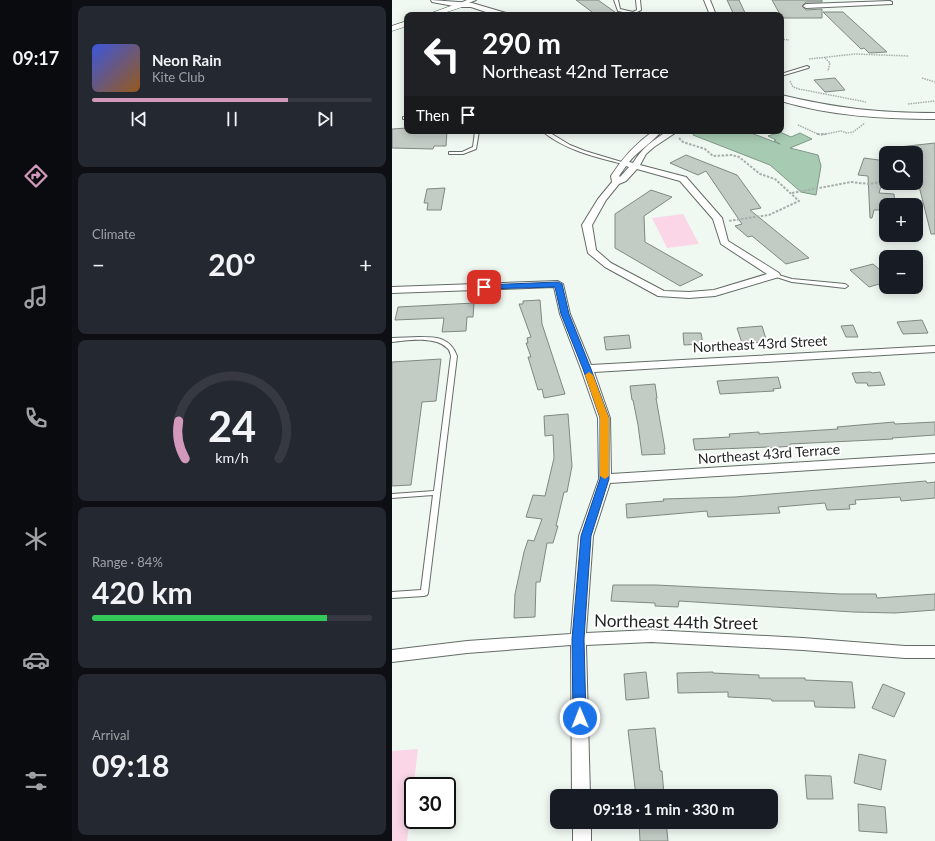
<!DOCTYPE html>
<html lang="en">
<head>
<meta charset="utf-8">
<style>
	:root { --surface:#171b24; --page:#242831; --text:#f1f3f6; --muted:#9ea1a6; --line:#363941; --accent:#d399bc }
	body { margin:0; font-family:Lato,sans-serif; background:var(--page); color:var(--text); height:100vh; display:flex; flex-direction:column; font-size:15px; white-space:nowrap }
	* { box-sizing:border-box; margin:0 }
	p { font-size:13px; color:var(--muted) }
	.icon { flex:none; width:22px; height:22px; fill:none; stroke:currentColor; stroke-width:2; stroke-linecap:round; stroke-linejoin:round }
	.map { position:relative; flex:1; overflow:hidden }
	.sheet { display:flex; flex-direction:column; gap:6px; padding:6px; background:#0d0f14; width:320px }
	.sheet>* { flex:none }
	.guide { position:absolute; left:12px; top:12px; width:380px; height:122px; border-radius:8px; box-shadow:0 2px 10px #0003; background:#202124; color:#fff; overflow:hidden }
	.controls { position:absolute; left:487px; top:146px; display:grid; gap:8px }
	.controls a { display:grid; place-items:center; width:44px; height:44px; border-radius:8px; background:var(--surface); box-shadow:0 2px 10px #0003; font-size:20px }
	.speed { position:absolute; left:12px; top:777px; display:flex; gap:8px; font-size:20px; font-weight:700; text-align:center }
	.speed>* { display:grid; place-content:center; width:52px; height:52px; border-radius:50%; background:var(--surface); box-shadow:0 2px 10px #0003; line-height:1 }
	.speed .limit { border:2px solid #111; border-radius:6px; background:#fff; color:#111 }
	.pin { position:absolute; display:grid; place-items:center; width:34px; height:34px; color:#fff; margin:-17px; border-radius:8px; box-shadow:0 2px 6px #0006 }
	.me { position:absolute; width:44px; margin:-22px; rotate:359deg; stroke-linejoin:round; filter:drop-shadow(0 0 3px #0008) }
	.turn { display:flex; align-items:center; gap:14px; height:84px; padding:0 12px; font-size:18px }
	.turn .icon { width:52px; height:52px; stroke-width:2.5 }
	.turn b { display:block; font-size:28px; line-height:34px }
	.then { display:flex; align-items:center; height:38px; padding:0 12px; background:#0003; gap:8px; font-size:15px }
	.big { font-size:30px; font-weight:700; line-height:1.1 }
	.sheet .tile { flex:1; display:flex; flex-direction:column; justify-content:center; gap:6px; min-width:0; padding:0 14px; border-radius:8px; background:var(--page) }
	.sheet .dial { align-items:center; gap:0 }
	.dial svg { height:104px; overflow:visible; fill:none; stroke:var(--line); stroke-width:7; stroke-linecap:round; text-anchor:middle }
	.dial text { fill:var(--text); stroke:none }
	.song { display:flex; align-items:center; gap:12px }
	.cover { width:48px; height:48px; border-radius:6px; background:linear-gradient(135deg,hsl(230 70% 55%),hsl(30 70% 35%)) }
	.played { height:4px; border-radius:2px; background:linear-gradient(90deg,var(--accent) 70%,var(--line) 70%) }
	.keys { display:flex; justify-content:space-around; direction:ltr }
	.heat { display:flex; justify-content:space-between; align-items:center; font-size:22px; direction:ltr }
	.charge { height:6px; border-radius:3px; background:linear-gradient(90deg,#34c759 84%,var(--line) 0) }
	.trip { position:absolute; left:158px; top:789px; width:228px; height:40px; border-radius:8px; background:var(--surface); box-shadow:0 2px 10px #0003; font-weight:700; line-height:40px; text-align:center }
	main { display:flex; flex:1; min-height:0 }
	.tab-bar { display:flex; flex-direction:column; width:72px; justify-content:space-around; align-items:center; background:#090b0e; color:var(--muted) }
	.tab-bar .icon { width:28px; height:28px }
	.tab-bar .selected { color:var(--accent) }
	.tab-bar b { font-size:18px; color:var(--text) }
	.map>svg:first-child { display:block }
	.green { fill:#fad6e6 }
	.water { fill:#a7cab2; stroke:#7f9887 }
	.building { fill:#c3cbc5; stroke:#808882 }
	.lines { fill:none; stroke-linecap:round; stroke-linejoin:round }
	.service-casing { stroke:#646c67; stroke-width:2 }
	.minor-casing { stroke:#646c67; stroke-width:2 }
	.tertiary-casing { stroke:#646c67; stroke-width:1 }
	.secondary-casing { stroke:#646c67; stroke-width:2 }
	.path-far1 { stroke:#a8aea9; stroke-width:1.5; stroke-dasharray:1.5 1; stroke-linecap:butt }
	.path { stroke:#a8aea9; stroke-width:2; stroke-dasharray:2.5 1.5; stroke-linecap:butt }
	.service { fill:#fff; fill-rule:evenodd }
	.minor { fill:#fff; fill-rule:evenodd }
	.tertiary { fill:#fff; fill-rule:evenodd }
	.secondary { fill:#fff; fill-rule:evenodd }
	.route { fill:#1a73e8; stroke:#114b97 }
	.slow { fill:#f59e0b }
	.labels { text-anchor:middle; stroke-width:4; stroke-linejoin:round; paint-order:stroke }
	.street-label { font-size:14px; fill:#212422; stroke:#fff }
	.near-street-label { font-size:17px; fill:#212422; stroke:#fff }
</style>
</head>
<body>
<main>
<nav class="tab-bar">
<b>09:17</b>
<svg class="icon selected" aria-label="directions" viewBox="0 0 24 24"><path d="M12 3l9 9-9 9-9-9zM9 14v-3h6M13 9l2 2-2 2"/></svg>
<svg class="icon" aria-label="music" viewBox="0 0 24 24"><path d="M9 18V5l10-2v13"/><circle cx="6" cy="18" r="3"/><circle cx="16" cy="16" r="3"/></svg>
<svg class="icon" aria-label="phone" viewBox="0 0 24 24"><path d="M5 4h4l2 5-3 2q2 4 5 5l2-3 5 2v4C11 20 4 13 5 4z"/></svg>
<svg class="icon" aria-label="climate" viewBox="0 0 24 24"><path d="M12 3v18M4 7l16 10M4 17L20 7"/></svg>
<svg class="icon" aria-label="car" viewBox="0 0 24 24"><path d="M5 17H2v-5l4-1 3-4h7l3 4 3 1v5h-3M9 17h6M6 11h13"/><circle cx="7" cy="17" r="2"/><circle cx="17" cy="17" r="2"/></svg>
<svg class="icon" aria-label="filters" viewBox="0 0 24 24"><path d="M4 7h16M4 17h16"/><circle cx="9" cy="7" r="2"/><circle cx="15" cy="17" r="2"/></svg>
</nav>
<section class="sheet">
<div class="tile">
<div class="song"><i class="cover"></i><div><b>Neon Rain</b><p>Kite Club</p></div></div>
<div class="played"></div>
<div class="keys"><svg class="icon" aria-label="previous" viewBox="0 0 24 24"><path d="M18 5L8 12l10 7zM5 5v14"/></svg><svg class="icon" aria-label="pause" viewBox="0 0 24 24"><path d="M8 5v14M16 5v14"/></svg><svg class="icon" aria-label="next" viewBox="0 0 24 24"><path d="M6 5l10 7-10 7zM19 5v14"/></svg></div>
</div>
<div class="tile"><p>Climate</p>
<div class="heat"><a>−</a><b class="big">20°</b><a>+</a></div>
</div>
<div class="tile dial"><svg viewBox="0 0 100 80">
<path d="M14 69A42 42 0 1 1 86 69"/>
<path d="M14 69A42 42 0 0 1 9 40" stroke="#d399bc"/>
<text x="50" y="56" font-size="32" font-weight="700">24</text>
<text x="50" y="72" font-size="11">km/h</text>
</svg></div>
<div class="tile"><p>Range · 84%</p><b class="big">420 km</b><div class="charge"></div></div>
<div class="tile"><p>Arrival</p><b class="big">09:18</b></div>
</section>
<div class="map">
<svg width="543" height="841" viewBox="0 0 543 841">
	<rect width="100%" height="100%" fill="#f0f8f2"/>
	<!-- green -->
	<g class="green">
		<polygon points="291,214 307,244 275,248 260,218"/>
		<polygon points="26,749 15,841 0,841 0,751"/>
	</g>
	<!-- water -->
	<polygon class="water" points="303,131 354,131 388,144 382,141 384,140 376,136 388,132 399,137 408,133 420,139 398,148 426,155 429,166 424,195 409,192 378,165 301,135"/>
	<!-- building -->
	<g class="building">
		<polygon points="184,0 206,0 227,15 204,15"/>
		<polygon points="335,0 347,0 354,15 342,15"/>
		<polygon points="380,0 430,0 430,2 414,2 410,6 414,10 430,9 430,18 390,18"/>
		<polygon points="431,12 451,12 495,52 477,53 472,48 469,49"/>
		<polygon points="443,78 453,90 433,92 422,80"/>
		<polygon points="15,128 15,131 55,131 54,146 42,146 41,149 0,148 0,129"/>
		<polygon points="543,143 543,234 539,234 524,174 524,171 529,170 524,165 524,153 512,153 507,147"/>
		<polygon points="294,155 345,175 369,208 358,210 417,258 394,264 360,236 356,237 343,226 350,224 314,171 306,175 278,163"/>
		<polygon points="472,158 494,161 494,169 487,193 502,194 503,205 494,205 494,210 482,210 480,218 478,218 476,176 466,175"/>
		<polygon points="53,188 49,210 35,210 36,203 32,203 35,189"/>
		<polygon points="259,190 280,197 252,216 253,242 311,275 288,286 223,248 223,214"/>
		<polygon points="481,264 494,275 494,282 477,287 458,270"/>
		<polygon points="148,300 150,324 173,394 152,398 150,389 146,390 136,357 139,357 134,343 136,343 135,338 139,337 127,304 131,304 131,301"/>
		<polygon points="82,303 81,317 75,317 74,331 50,332 52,318 3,320 6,307"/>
		<polygon points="530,320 536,333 511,334 505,322"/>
		<polygon points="461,325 466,337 454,337 449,326"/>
		<polygon points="370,326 375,342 350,343 345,328"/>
		<polygon points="291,333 309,333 311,344 292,345"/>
		<polygon points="237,335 239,348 214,350 212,337"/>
		<polygon points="49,359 44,401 30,402 19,485 0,486 0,362"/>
		<polygon points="479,372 480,373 488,372 493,385 476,386 475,383 464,383 460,373"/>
		<polygon points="386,377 389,388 381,389 382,391 328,394 325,381"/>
		<polygon points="263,384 265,398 264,398 273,449 272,449 273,454 250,455 246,425 241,400 240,400 238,386"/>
		<polygon points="176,414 180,466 175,492 172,492 164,526 166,526 161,543 155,543 148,582 144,582 143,617 122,618 123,594 132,552 136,540 142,541 150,519 134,517 141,495 153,496 162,458 161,435 153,436 152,416"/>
		<polygon points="502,422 503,424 543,422 543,435 500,438 501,439 398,444 398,446 378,448 377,447 303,450 301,439 338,437 337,434 367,432 367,434 446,429 445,427"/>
		<polygon points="534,481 535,483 543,482 543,498 509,501 508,497 463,500 464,504 457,505 458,509 435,510 433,503 386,507 388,513 316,517 315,511 235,518 234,504 272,501 271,499 343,497"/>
		<polygon points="221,585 264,585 449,594 484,594 485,598 543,594 543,610 503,613 461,612 287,601 286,607 263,606 263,603 219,601"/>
		<polygon points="254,672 257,698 234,700 232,674"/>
		<polygon points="321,672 321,673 367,675 367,678 413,678 413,680 460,682 463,708 423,707 422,701 380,701 379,699 336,697 336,692 286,693 285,673"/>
		<polygon points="491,684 513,693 502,717 480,708"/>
		<polygon points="263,728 268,771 270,771 272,795 244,796 236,730"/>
		<polygon points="467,754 494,760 489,790 462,783"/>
		<polygon points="413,775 439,776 441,799 415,799"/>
		<polygon points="466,804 493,807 495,833 467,831"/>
		<polygon points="247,822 274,822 276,841 248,841"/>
	</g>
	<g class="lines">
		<defs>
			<g id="service">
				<polygon points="222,0 226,0 228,9 241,12 245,10 244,0 248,0 249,10 241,14 226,11"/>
				<polygon points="415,66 417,67 416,68 389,76 389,74"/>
				<rect x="11" y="117" width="4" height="2"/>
				<polygon points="83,131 87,131 84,149 71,154 57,154 57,152 70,152 81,147"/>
				<path d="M 150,131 L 155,131 L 178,145 L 193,151 L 233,163 L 231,164 C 203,157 173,150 150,131 Z"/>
				<polygon points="381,274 383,274 400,279 453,284 456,286 453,288 400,282 381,276"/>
				<path d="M 27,337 C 44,337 58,337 65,356 L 36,593 L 35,595 L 32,596 L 0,598 L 0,592 L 29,590 L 41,495 L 0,498 L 0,494 L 42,491 L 59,356 C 58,353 58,350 55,348 C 44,336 15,340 0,342 L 0,338 Z"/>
			</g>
			<g id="minor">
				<polygon points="75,0 84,0 67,7 64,5"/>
				<polygon points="312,0 318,0 324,15 318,15"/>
				<polygon points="498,1 500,2 500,4 414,8 411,6 414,4"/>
				<path d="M 276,131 L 286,131 L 262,147 L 254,154 L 248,165 L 294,177 L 330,218 L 336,241 L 387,273 L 388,275 L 387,277 L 323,296 L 297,298 L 266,296 L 213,267 L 196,253 L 190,225 L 206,199 L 220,182 L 219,176 C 230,159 242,145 260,132 L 263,132 L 267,134 C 258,144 246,151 237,162 L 241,163 C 250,148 261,140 276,131 ZM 234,166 L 237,167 L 228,177 L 227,176 ZM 245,169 L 288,181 L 321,219 L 329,244 L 375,274 L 322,290 L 297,292 L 272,291 L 219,263 L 204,250 L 200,225 L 214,200 L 227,184 L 234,181 Z"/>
				<polygon points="166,281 171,284 178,314 199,365 543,346 543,352 202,372 218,418 219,474 543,454 543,462 218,483 201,536 194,633 259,630 411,638 513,646 543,646 543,658 513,658 411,650 259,642 194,645 198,796 180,796 179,645 75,653 0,662 0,650 75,641 179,634 187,536 207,479 206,418 189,369 168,314 162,287 0,293 0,287"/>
				<rect x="181" y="822" width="18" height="19"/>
			</g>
			<g id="tertiary">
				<polygon points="67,3 70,3 70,7 46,15 34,15"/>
				<polygon points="15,21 15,26 0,31 0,26"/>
			</g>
			<g id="secondary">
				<polygon points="39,0 80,3 114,13 115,15 103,15 79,7 67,7 40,2"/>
				<path d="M 389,95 C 443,108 487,113 543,113 L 543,119 C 491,119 439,116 389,101 Z"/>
			</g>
		</defs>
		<!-- service casing -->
		<use href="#service" class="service-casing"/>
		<!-- minor casing -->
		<use href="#minor" class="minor-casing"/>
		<!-- tertiary casing -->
		<use href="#tertiary" class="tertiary-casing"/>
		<!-- secondary casing -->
		<use href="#secondary" class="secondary-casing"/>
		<!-- path-far1 -->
		<g class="path-far1">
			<polyline points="389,39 397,40"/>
			<polyline points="433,58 438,63 436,71"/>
			<polyline points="417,59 463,54 517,56"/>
			<polyline points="530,78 543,82"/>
			<polyline points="398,81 401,87 407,89 474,102"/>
			<polyline points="516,104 543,101"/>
			<polyline points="406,125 428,135"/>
			<polyline points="429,135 449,131 455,133 461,132 473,123"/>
		</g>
		<!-- path -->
		<g class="path">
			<polyline points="425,134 434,134"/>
			<polyline points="287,138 291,142 313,149 321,156 340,155 347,157 368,174 383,179 407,201 377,215 336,221"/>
			<polyline points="505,183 513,184"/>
			<polyline points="400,193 459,182 477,184 494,181"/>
		</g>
		<!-- service -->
		<use href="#service" class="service"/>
		<!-- minor -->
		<use href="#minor" class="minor"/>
		<!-- tertiary -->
		<use href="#tertiary" class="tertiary"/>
		<!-- secondary -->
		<use href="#secondary" class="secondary"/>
	</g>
	<!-- route -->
	<polygon class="route" points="166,282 170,284 177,314 199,369 217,418 217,479 199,536 192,639 194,718 192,721 188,723 183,721 181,718 180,639 189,536 208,479 208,418 191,369 169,314 163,287 92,289 89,287 92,285"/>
	<!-- slow -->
	<polygon class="slow" points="197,372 201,375 217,418 217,476 213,479 208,476 208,418 193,375"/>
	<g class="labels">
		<!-- street labels -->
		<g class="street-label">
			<text transform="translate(368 344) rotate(-3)" y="5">Northeast 43rd Street</text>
			<text transform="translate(377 454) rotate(-4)" y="5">Northeast 43rd Terrace</text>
		</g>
		<!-- near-street labels -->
		<g class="near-street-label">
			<text transform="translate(284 622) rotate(1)" y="6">Northeast 44th Street</text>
		</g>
	</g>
</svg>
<div class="controls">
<a><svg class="icon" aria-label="search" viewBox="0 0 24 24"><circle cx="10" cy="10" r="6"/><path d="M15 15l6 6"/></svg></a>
<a>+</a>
<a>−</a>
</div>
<div class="speed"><div class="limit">30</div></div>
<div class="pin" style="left:92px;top:287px;background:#d93025"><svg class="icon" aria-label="arrive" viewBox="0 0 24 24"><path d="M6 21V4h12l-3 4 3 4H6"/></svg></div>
<svg class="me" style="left:188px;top:718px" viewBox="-20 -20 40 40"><circle r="17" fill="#1a73e8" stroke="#fff" stroke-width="3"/><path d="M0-11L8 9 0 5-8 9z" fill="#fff"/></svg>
<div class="trip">09:18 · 1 min · 330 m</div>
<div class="guide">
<div class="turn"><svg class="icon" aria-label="left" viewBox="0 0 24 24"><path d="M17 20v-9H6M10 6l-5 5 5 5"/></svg><div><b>290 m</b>Northeast 42nd Terrace</div></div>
<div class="then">Then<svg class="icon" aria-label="arrive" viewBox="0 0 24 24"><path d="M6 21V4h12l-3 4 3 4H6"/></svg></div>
</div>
</div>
</main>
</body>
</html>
